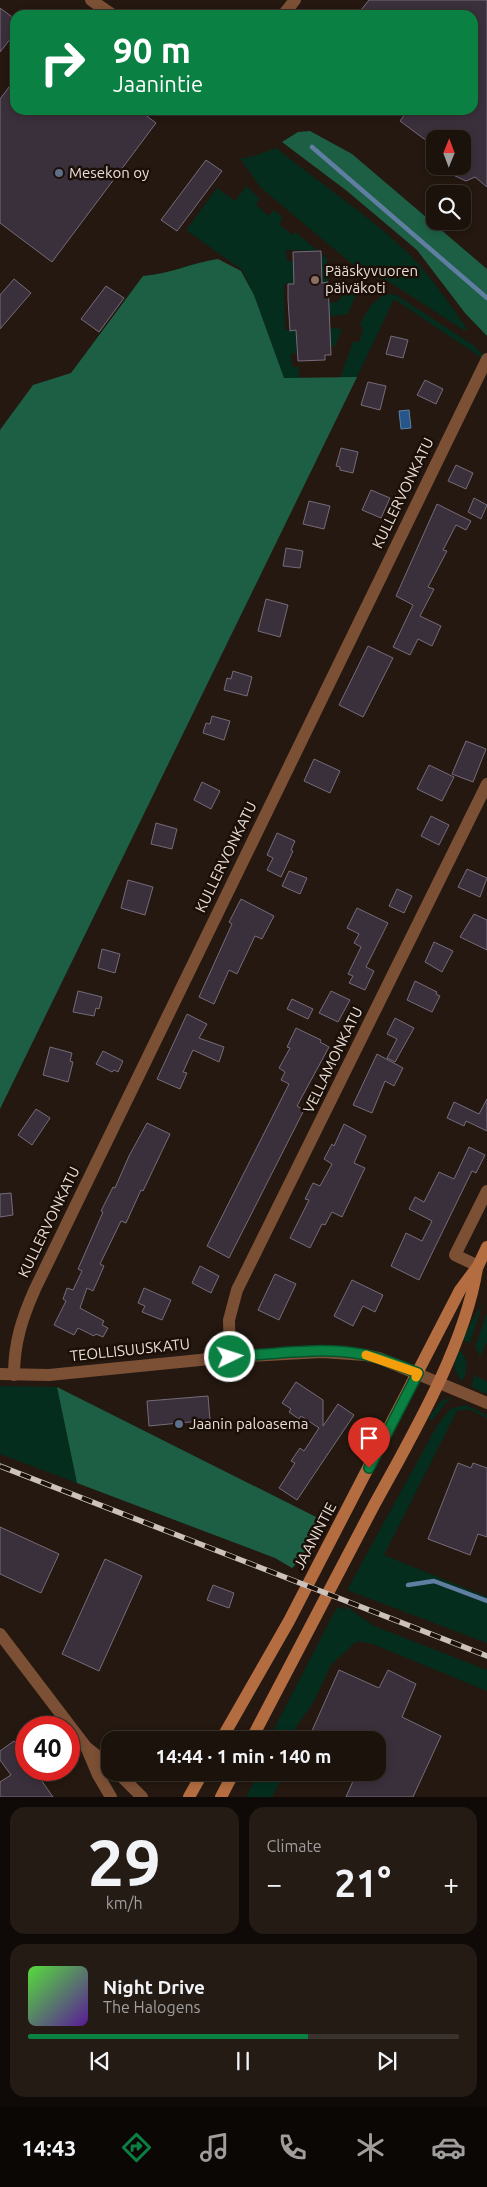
<!DOCTYPE html>
<html lang="en">
<head>
<meta charset="utf-8">
<style>
	:root { --surface:#1b120c; --page:#241b15; --text:#f1f3f6; --muted:#a09e9d; --line:#39322d; --accent:#0b8043 }
	body { margin:0; font-family:Ubuntu,sans-serif; background:var(--page); color:var(--text); height:100vh; display:flex; flex-direction:column; font-size:19px; white-space:nowrap }
	* { box-sizing:border-box; margin:0 }
	p { font-size:16px; color:var(--muted) }
	.icon { flex:none; width:28px; height:28px; fill:none; stroke:currentColor; stroke-width:2; stroke-linecap:round; stroke-linejoin:round }
	.map { position:relative; height:1797px; overflow:hidden }
	.drawer { display:flex; flex-direction:column; gap:10px; padding:10px; background:#0f0a07; flex:1 }
	.drawer>* { flex:none }
	.top-card { position:absolute; left:10px; top:10px; width:468px; height:105px; border-radius:15px; box-shadow:0 2px 8px #0003,0 0 0 1px var(--line); background:#0b8043; color:#fff; overflow:hidden }
	.needle { width:32px; rotate:1deg }
	.tools { position:absolute; left:426px; top:130px; display:grid; gap:10px }
	.tools a { display:grid; place-items:center; width:45px; height:45px; border-radius:10px; background:var(--surface); box-shadow:0 2px 8px #0003,0 0 0 1px var(--line); font-size:25px }
	.speed { position:absolute; left:15px; top:1716px; display:flex; gap:10px; font-size:25px; font-weight:700; text-align:center }
	.speed>* { display:grid; place-content:center; width:65px; height:65px; border-radius:50%; background:var(--surface); box-shadow:0 2px 8px #0003,0 0 0 1px var(--line); line-height:1 }
	.speed .limit { border:8px solid #d22; background:#fff; color:#111 }
	.pin { position:absolute; display:grid; place-items:center; width:42px; height:42px; color:#fff; margin:-51px -21px; border-radius:50% 50% 50% 0; rotate:-45deg; box-shadow:0 0 5px #0007 }
	.pin .icon { rotate:45deg }
	.me { position:absolute; width:55px; margin:-28px; rotate:86deg; stroke-linejoin:round; filter:drop-shadow(0 0 4px #0008) }
	.turn { display:flex; align-items:center; gap:18px; height:105px; padding:0 20px; font-size:22px }
	.turn .icon { width:65px; height:65px; stroke-width:2.5 }
	.turn b { display:block; font-size:35px; line-height:42px }
	.big { font-size:38px; font-weight:700; line-height:1.1 }
	.drawer .tile { flex:1; display:flex; flex-direction:column; justify-content:center; gap:8px; min-width:0; padding:0 18px; border-radius:15px; background:var(--page) }
	.drawer .dial { align-items:center; gap:0 }
	.dial b { font-size:65px; line-height:1 }
	.song { display:flex; align-items:center; gap:15px }
	.cover { width:60px; height:60px; border-radius:8px; background:linear-gradient(135deg,hsl(110 70% 55%),hsl(270 70% 35%)) }
	.played { height:5px; border-radius:2px; background:linear-gradient(90deg,var(--accent) 65%,var(--line) 65%) }
	.keys { display:flex; justify-content:space-around; direction:ltr }
	.heat { display:flex; justify-content:space-between; align-items:center; font-size:28px; direction:ltr }
	.drawer .tiles { flex:1; display:grid; gap:10px; grid-template-columns:1fr 1fr }
	.tile:last-child { grid-column:span 2 }
	.trip { position:absolute; left:101px; top:1731px; width:285px; height:50px; border-radius:15px; background:var(--surface); box-shadow:0 2px 8px #0003,0 0 0 1px var(--line); font-weight:700; line-height:50px; text-align:center }
	.dock { display:flex; height:80px; justify-content:space-around; align-items:center; background:#0b0705; color:var(--muted) }
	.dock .icon { width:35px; height:35px }
	.dock .active { color:var(--accent) }
	.dock b { font-size:22px; color:var(--text) }
	.map>svg:first-child { display:block }
	.green { fill:#042d1e }
	.forest { fill:#1c5f45 }
	.water { fill:#265589; stroke:#607ea1 }
	.lines { fill:none; stroke-linecap:round; stroke-linejoin:round }
	.stream { stroke:#607ea1; stroke-width:4.5 }
	.building { fill:#3a303c; stroke:#766b79 }
	.minor { stroke:#7c5035; stroke-width:12 }
	.tertiary { stroke:#7c5035; stroke-width:12 }
	.secondary { stroke:#b46d40; stroke-width:12 }
	.rail-casing { stroke:#ccc2bc; stroke-width:5.5 }
	.rail { stroke:#1b0f07; stroke-width:4; stroke-dasharray:11; stroke-linecap:butt }
	.route-casing { stroke:#07532c; stroke-width:12 }
	.route { stroke:#0b8043; stroke-width:9 }
	.slow { stroke:#f59e0b; stroke-width:9 }
	.service-dot { fill:#5c6f8a; stroke:#1b0f07; stroke-width:2 }
	.education-dot { fill:#8d6e63; stroke:#1b0f07; stroke-width:2 }
	.labels { text-anchor:middle; stroke-width:5; stroke-linejoin:round; paint-order:stroke }
	.poi-label { font-size:15px; fill:#e9dfda; stroke:#1b0f07; text-anchor:start }
	.street-label { font-size:15px; fill:#e9dfda; stroke:#1b0f07 }
</style>
</head>
<body>
<div class="map">
<svg width="487" height="1797" viewBox="0 0 487 1797">
	<rect width="100%" height="100%" fill="#241810"/>
	<!-- green -->
	<g class="green">
		<path d="M 276,148 C 321,184 370,216 411,256 C 432,278 450,304 467,329 L 465,331 L 388,281 L 363,273 L 260,187 L 240,158 C 251,159 265,151 276,148 Z"/>
		<polygon points="246,186 260,199 256,205 269,216 274,210 283,218 279,224 292,235 295,232 318,251 286,250 287,261 294,261 294,284 284,284 285,330 296,330 297,353 291,354 292,367 299,367 299,378 284,378 254,295 242,270 186,230 217,188 235,201"/>
		<polygon points="321,254 327,259 328,282 322,283"/>
		<polygon points="351,286 356,294 348,314 323,317 323,303 337,302"/>
		<path d="M 387,294 L 396,295 L 473,345 L 482,354 L 482,358 L 394,299 L 357,377 L 340,378 L 353,342 L 359,342 L 363,329 L 360,325 C 367,311 371,301 387,294 Z"/>
		<polygon points="330,328 342,329 335,346 331,346"/>
		<polygon points="483,1302 470,1343 461,1340"/>
		<polygon points="487,1313 487,1342 480,1357 475,1346"/>
		<path d="M 458,1349 C 468,1356 469,1371 462,1381 C 453,1371 453,1361 458,1349 Z"/>
		<polygon points="474,1375 487,1382 487,1394 472,1387"/>
		<polygon points="0,1386 57,1387 77,1483 0,1454"/>
		<polygon points="451,1397 432,1420 428,1419 440,1402"/>
		<polygon points="466,1405 487,1415 487,1418 468,1409 457,1411 384,1555 487,1597 487,1643 347,1590 437,1426 450,1409"/>
		<polygon points="344,1605 374,1626 487,1670 487,1691 373,1644 357,1641 331,1665 313,1703 296,1727 294,1740 270,1740 273,1731 337,1607 345,1610"/>
		<polygon points="259,1773 284,1773 272,1797 246,1797"/>
	</g>
	<!-- forest -->
	<g class="forest">
		<polygon points="310,131 352,154 487,269 487,336 465,313 417,250 347,191 282,142 298,132"/>
		<path d="M 218,259 L 241,271 L 254,295 L 284,378 L 357,377 L 0,1109 L 0,430 L 33,385 L 71,373 L 143,276 C 171,274 191,263 218,259 Z"/>
		<polygon points="57,1387 322,1520 302,1558 292,1568 275,1558 77,1483"/>
	</g>
	<!-- water -->
	<polygon class="water" points="409,410 411,428 401,429 399,411"/>
	<g class="lines">
		<!-- stream -->
		<g class="stream">
			<polyline points="312,147 487,298"/>
			<polyline points="408,1585 434,1581 487,1601"/>
		</g>
	</g>
	<!-- building -->
	<g class="building">
		<polygon points="369,0 487,0 487,187 475,177 466,181 434,166 462,166 462,139 435,139 435,147 400,121 408,110 472,110 472,15 357,15"/>
		<polygon points="0,8 15,19 15,33 0,52"/>
		<polygon points="15,79 15,110 139,110 156,123 52,262 0,223 0,99"/>
		<polygon points="206,160 222,171 177,231 161,220"/>
		<polygon points="321,251 322,283 328,282 331,355 325,355 325,360 298,361 296,330 290,331 288,299 288,284 294,284 293,252"/>
		<polygon points="14,279 31,293 0,329 0,295"/>
		<polygon points="106,286 124,298 99,332 81,319"/>
		<polygon points="391,336 408,340 403,358 386,354"/>
		<polygon points="425,380 443,389 436,404 417,395"/>
		<polygon points="368,382 386,386 380,410 361,405"/>
		<polygon points="341,448 358,452 353,473 340,470 340,467 336,466"/>
		<polygon points="456,465 473,473 466,489 448,481"/>
		<polygon points="371,490 390,498 381,518 362,510"/>
		<polygon points="474,498 487,505 481,519 468,512"/>
		<polygon points="309,501 330,506 324,529 303,524"/>
		<polygon points="437,504 471,521 466,530 456,525 443,550 447,551 428,587 434,589 420,616 441,626 432,646 418,639 410,655 393,647 413,605 396,596"/>
		<polygon points="286,548 303,551 300,568 283,566"/>
		<polygon points="266,599 288,605 280,637 258,631"/>
		<polygon points="368,646 393,658 363,717 339,705"/>
		<polygon points="233,671 252,677 247,696 224,690 227,678 231,679"/>
		<polygon points="212,716 230,721 224,740 203,733 206,723 210,724"/>
		<polygon points="466,741 486,749 473,782 452,774"/>
		<polygon points="314,759 340,771 330,793 304,781"/>
		<polygon points="429,765 454,777 442,801 417,789"/>
		<polygon points="202,782 220,791 211,809 194,800"/>
		<polygon points="431,816 449,825 439,845 421,836"/>
		<polygon points="156,823 177,829 172,849 151,844"/>
		<polygon points="277,833 295,841 291,850 293,851 281,877 267,870 273,858 267,855"/>
		<polygon points="467,869 487,878 480,897 458,887"/>
		<polygon points="289,871 307,878 300,894 282,886"/>
		<polygon points="128,880 153,887 145,915 121,908"/>
		<polygon points="397,889 412,896 404,913 389,906"/>
		<polygon points="241,899 274,916 262,939 255,936 237,974 229,970 214,1004 199,997 232,924 229,922"/>
		<polygon points="357,908 388,923 366,967 374,971 365,990 349,983 353,976 348,974 361,947 354,943 359,934 347,928"/>
		<polygon points="474,914 487,920 487,950 460,937"/>
		<polygon points="434,942 453,951 442,972 425,962"/>
		<polygon points="102,949 120,954 115,973 98,968"/>
		<polygon points="415,981 437,992 436,994 440,996 432,1012 407,1000"/>
		<polygon points="78,991 102,997 99,1009 96,1008 94,1016 73,1012"/>
		<polygon points="331,991 350,1000 338,1022 319,1013"/>
		<polygon points="292,999 313,1009 308,1019 287,1009"/>
		<polygon points="187,1014 207,1024 199,1038 224,1047 219,1062 193,1050 183,1072 187,1073 180,1089 157,1079"/>
		<polygon points="395,1018 414,1028 395,1062 387,1058 397,1039 387,1034"/>
		<polygon points="296,1028 321,1040 320,1042 329,1047 297,1106 304,1110 229,1258 207,1246 289,1084 281,1080 285,1072 279,1068 290,1048 287,1047"/>
		<polygon points="50,1047 72,1053 70,1061 73,1062 68,1082 43,1075"/>
		<polygon points="103,1051 123,1061 118,1072 114,1070 112,1072 96,1064"/>
		<polygon points="377,1054 403,1068 394,1086 385,1081 372,1113 353,1105"/>
		<polygon points="487,1099 487,1131 466,1121 464,1126 447,1118 454,1102 479,1114"/>
		<polygon points="36,1109 50,1118 32,1145 18,1135"/>
		<polygon points="147,1123 170,1134 143,1191 141,1190 126,1223 121,1221 100,1264 104,1266 93,1291 87,1288 80,1308 104,1321 102,1325 108,1328 103,1337 96,1334 94,1336 78,1328 74,1335 54,1325 66,1301 63,1299 67,1288 73,1290 82,1271 78,1269 103,1212 101,1211 113,1187 115,1188 129,1156"/>
		<polygon points="344,1124 366,1136 354,1163 365,1168 342,1217 332,1212 325,1225 322,1224 310,1248 290,1238 309,1200 305,1199 313,1183 320,1186 332,1164 324,1159 332,1144 334,1146"/>
		<polygon points="469,1147 485,1155 476,1173 472,1171 419,1280 391,1266 406,1233 422,1241 432,1221 409,1209 415,1197 424,1202 439,1172 454,1179"/>
		<polygon points="11,1193 13,1215 0,1217 0,1194"/>
		<polygon points="200,1266 219,1276 211,1293 192,1283"/>
		<polygon points="275,1274 296,1284 279,1320 258,1310"/>
		<polygon points="352,1280 383,1295 375,1312 363,1306 353,1326 334,1316"/>
		<polygon points="144,1288 171,1300 162,1320 142,1312 145,1306 138,1303"/>
		<polygon points="296,1382 323,1400 323,1426 338,1404 354,1415 297,1500 279,1488 295,1463 291,1461 300,1448 304,1451 319,1428 301,1416 299,1419 289,1412 291,1409 282,1403"/>
		<polygon points="208,1396 210,1420 149,1426 147,1401"/>
		<polygon points="458,1463 471,1468 473,1463 487,1468 487,1537 478,1534 470,1555 428,1539"/>
		<polygon points="0,1527 59,1554 41,1593 0,1574"/>
		<polygon points="105,1559 142,1576 99,1671 62,1654"/>
		<polygon points="213,1585 234,1593 229,1608 207,1600"/>
		<polygon points="339,1670 379,1688 388,1670 416,1684 402,1717 441,1736 413,1797 346,1797 357,1772 378,1772 378,1740 326,1740 311,1733"/>
		<polygon points="14,1741 26,1759 26,1770 34,1770 53,1797 0,1797 0,1782 11,1775 0,1760 0,1751"/>
	</g>
	<g class="lines">
		<!-- minor -->
		<g class="minor">
			<polyline points="91,0 113,15"/>
			<polyline points="283,15 295,0"/>
			<polyline points="478,1266 455,1255 487,1191"/>
			<polyline points="230,1357 229,1320 237,1290 487,784"/>
			<path d="M 14,1375 C 14,1343 22,1318 35,1289 L 487,359"/>
			<polyline points="437,1382 487,1403"/>
		</g>
		<!-- tertiary -->
		<g class="tertiary">
			<polyline points="0,1374 49,1375 230,1357 322,1352 365,1355 379,1358 437,1382"/>
			<polyline points="0,1634 86,1747 110,1766"/>
			<polyline points="87,1749 98,1775 111,1797"/>
			<polyline points="117,1772 142,1797"/>
		</g>
		<!-- secondary -->
		<g class="secondary">
			<polyline points="221,1740 289,1621 460,1290 478,1266 487,1247"/>
			<path d="M 251,1740 C 291,1663 331,1586 372,1509 C 410,1439 465,1347 477,1268"/>
			<polyline points="189,1797 203,1772"/>
			<polyline points="221,1797 234,1772"/>
		</g>
		<defs>
			<polyline id="rail" points="0,1466 487,1656"/>
		</defs>
		<!-- rail casing -->
		<use href="#rail" class="rail-casing"/>
		<!-- rail -->
		<use href="#rail" class="rail"/>
	</g>
	<g class="lines">
		<defs>
			<path id="route" d="M 230,1357 C 274,1354 323,1346 366,1355 C 384,1359 401,1366 418,1373 L 369,1468"/>
		</defs>
		<!-- route casing -->
		<use href="#route" class="route-casing"/>
		<!-- route -->
		<use href="#route" class="route"/>
		<!-- slow -->
		<polyline class="slow" points="366,1355 418,1373 416,1377"/>
	</g>
	<!-- markers -->
	<g class="service-dot">
		<circle cx="59" cy="173" r="5"/>
		<circle cx="179" cy="1424" r="5"/>
	</g>
	<circle class="education-dot" cx="315" cy="280" r="5"/>
	<g class="labels">
		<!-- poi labels -->
		<g class="poi-label">
			<text x="69" y="178">Mesekon oy</text>
			<text x="325" y="276">Pääskyvuoren<tspan x="325" dy="17">päiväkoti</tspan></text>
			<text x="189" y="1429">Jaanin paloasema</text>
		</g>
		<!-- street labels -->
		<g class="street-label">
			<text transform="translate(403 493) rotate(-64)" y="5">KULLERVONKATU</text>
			<text transform="translate(226 857) rotate(-64)" y="5">KULLERVONKATU</text>
			<text transform="translate(333 1060) rotate(-64)" y="5">VELLAMONKATU</text>
			<text transform="translate(49 1222) rotate(-64)" y="5">KULLERVONKATU</text>
			<text transform="translate(130 1350) rotate(-6)" y="5">TEOLLISUUSKATU</text>
			<text transform="translate(315 1536) rotate(-62)" y="5">JAANINTIE</text>
		</g>
	</g>
</svg>
<div class="tools">
<a><svg class="needle" viewBox="-14 -14 28 28"><path d="M0-13l5 13h-10z" fill="#e53935"/><path d="M0 13l5-13h-10z" fill="#a09e9d"/></svg></a>
<a><svg class="icon" aria-label="search" viewBox="0 0 24 24"><circle cx="10" cy="10" r="6"/><path d="M15 15l6 6"/></svg></a>
</div>
<div class="speed"><div class="limit">40</div></div>
<div class="pin" style="left:369px;top:1468px;background:#d93025"><svg class="icon" aria-label="arrive" viewBox="0 0 24 24"><path d="M6 21V4h12l-3 4 3 4H6"/></svg></div>
<svg class="me" style="left:230px;top:1357px" viewBox="-20 -20 40 40"><circle r="17" fill="#0b8043" stroke="#fff" stroke-width="3"/><path d="M0-11L8 9 0 5-8 9z" fill="#fff"/></svg>
<div class="trip">14:44 · 1 min · 140 m</div>
<div class="top-card">
<div class="turn"><svg class="icon" aria-label="right" viewBox="0 0 24 24"><path d="M7 20v-9h11M14 6l5 5-5 5"/></svg><div><b>90 m</b>Jaanintie</div></div>
</div>
</div>
<section class="drawer">
<div class="tiles">
<div class="tile dial"><b>29</b><p>km/h</p></div>
<div class="tile"><p>Climate</p>
<div class="heat"><a>−</a><b class="big">21°</b><a>+</a></div>
</div>
<div class="tile">
<div class="song"><i class="cover"></i><div><b>Night Drive</b><p>The Halogens</p></div></div>
<div class="played"></div>
<div class="keys"><svg class="icon" aria-label="previous" viewBox="0 0 24 24"><path d="M18 5L8 12l10 7zM5 5v14"/></svg><svg class="icon" aria-label="pause" viewBox="0 0 24 24"><path d="M8 5v14M16 5v14"/></svg><svg class="icon" aria-label="next" viewBox="0 0 24 24"><path d="M6 5l10 7-10 7zM19 5v14"/></svg></div>
</div>
</div>
</section>
<nav class="dock">
<b>14:43</b>
<svg class="icon active" aria-label="directions" viewBox="0 0 24 24"><path d="M12 3l9 9-9 9-9-9zM9 14v-3h6M13 9l2 2-2 2"/></svg>
<svg class="icon" aria-label="music" viewBox="0 0 24 24"><path d="M9 18V5l10-2v13"/><circle cx="6" cy="18" r="3"/><circle cx="16" cy="16" r="3"/></svg>
<svg class="icon" aria-label="phone" viewBox="0 0 24 24"><path d="M5 4h4l2 5-3 2q2 4 5 5l2-3 5 2v4C11 20 4 13 5 4z"/></svg>
<svg class="icon" aria-label="climate" viewBox="0 0 24 24"><path d="M12 3v18M4 7l16 10M4 17L20 7"/></svg>
<svg class="icon" aria-label="car" viewBox="0 0 24 24"><path d="M5 17H2v-5l4-1 3-4h7l3 4 3 1v5h-3M9 17h6M6 11h13"/><circle cx="7" cy="17" r="2"/><circle cx="17" cy="17" r="2"/></svg>
</nav>
</body>
</html>
